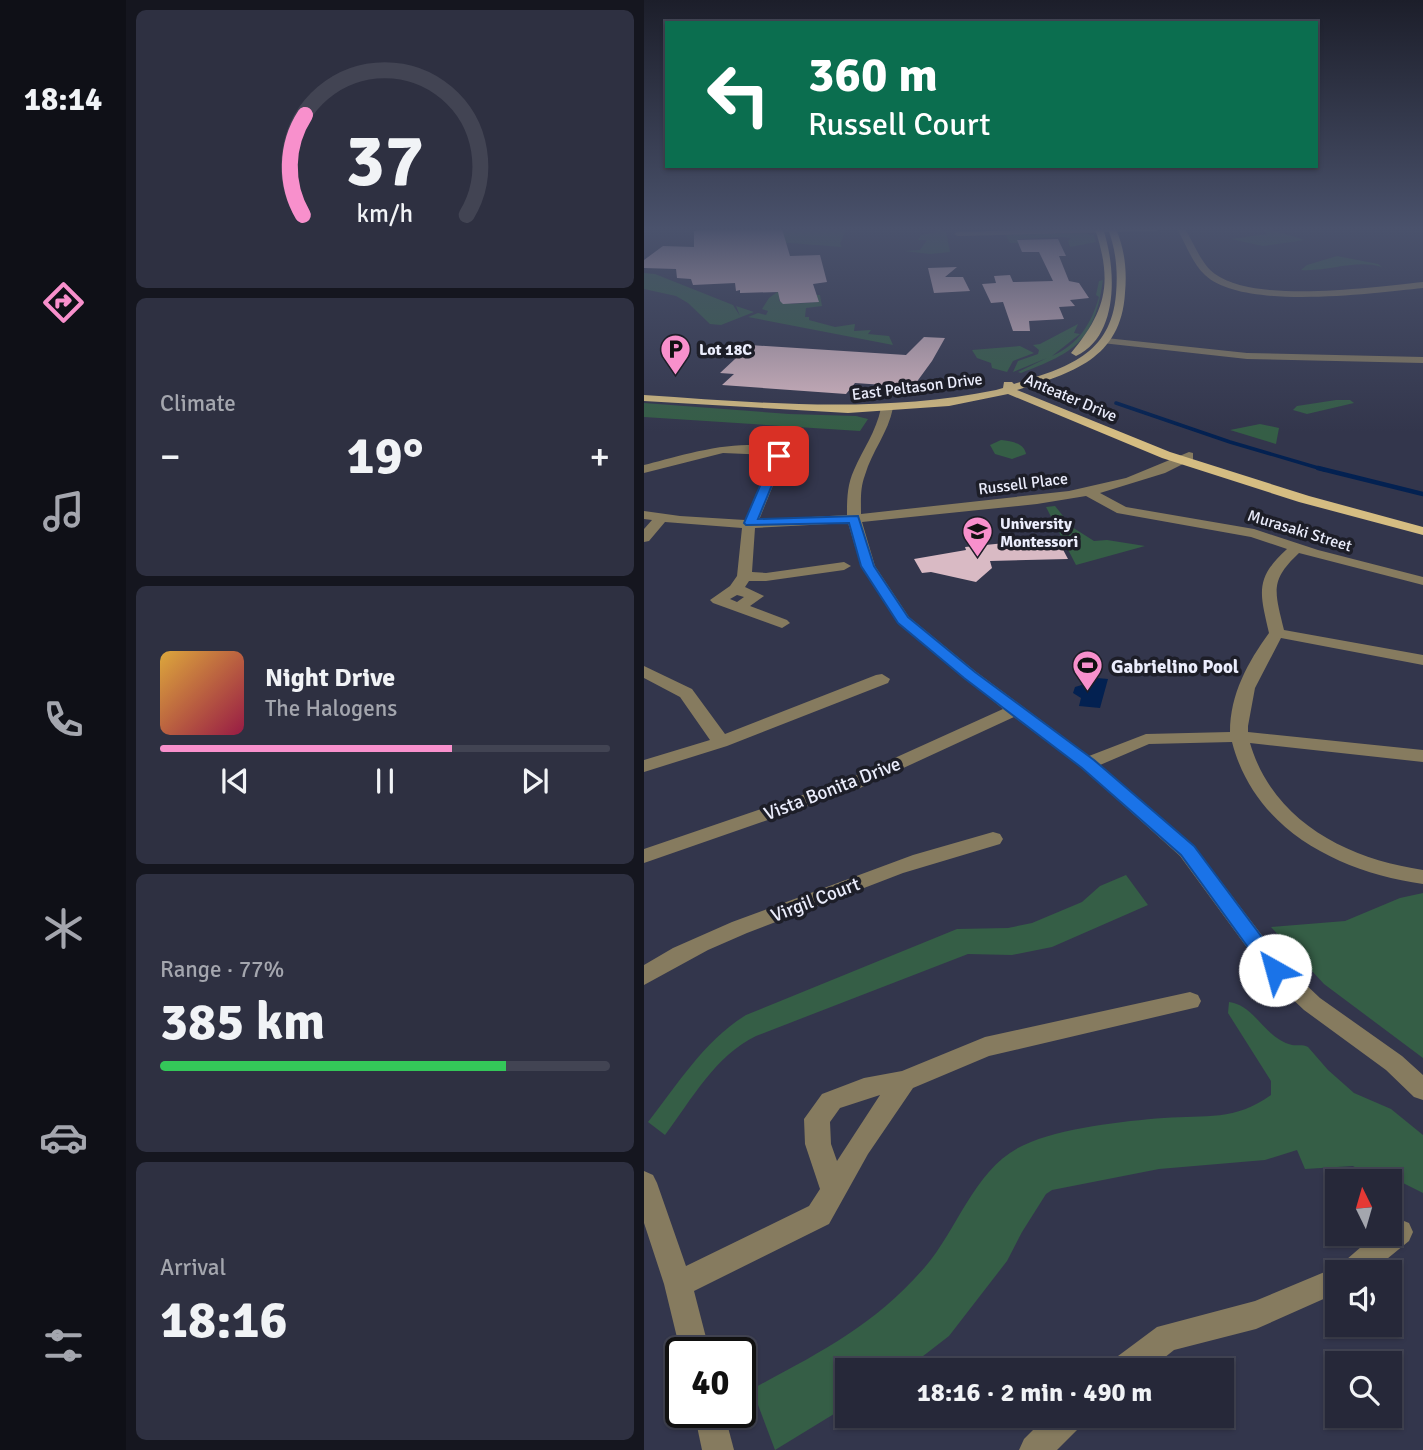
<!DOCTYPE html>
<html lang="en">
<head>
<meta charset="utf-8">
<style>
	:root { --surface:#262839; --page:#2e3041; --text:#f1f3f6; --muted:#a4a6ae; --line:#424453; --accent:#f890cc }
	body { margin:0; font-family:Signika,sans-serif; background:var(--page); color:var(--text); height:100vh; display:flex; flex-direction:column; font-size:26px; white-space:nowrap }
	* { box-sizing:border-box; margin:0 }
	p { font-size:23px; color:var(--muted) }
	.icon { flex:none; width:38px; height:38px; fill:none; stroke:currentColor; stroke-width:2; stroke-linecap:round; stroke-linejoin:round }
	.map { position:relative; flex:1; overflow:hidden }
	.sheet { display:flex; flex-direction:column; gap:10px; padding:10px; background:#15161f; width:518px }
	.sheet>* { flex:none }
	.banner { position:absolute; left:21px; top:21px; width:653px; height:147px; border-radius:0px; box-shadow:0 2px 5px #0004,0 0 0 2px var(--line); background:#0b6e4f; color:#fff; overflow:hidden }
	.needle { width:46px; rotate:355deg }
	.fabs { position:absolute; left:681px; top:1169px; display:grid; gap:14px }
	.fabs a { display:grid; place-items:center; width:77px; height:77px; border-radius:0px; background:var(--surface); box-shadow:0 2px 5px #0004,0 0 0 2px var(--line); font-size:35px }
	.speed { position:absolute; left:21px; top:1337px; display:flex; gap:14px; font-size:35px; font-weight:700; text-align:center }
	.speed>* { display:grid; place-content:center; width:91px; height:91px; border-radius:50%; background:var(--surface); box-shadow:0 2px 5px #0004,0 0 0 2px var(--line); line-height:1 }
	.speed .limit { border:4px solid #111; border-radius:10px; background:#fff; color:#111 }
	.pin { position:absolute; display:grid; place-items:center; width:60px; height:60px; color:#fff; margin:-30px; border-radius:14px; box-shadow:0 4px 10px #0006 }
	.me { position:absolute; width:77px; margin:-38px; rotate:322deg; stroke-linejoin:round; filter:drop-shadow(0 0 5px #0008) }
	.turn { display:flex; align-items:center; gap:24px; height:147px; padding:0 28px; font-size:32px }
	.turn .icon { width:91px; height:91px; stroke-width:2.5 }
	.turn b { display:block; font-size:49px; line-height:60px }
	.big { font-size:52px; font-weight:800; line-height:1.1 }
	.sheet .card { flex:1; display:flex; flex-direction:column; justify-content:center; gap:10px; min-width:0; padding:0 24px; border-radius:10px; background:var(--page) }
	.sheet .dial { align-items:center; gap:0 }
	.dial svg { height:182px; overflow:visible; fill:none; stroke:var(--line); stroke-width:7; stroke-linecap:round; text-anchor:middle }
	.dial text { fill:var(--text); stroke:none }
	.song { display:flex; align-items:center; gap:21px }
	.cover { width:84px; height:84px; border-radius:10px; background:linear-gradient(135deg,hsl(40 70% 55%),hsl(340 70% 35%)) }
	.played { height:7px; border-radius:4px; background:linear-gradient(90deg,var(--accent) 65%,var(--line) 65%) }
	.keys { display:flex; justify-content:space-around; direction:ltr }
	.heat { display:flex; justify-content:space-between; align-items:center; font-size:38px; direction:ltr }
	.charge { height:10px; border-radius:5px; background:linear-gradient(90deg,#34c759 77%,var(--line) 0) }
	.trip { position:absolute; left:191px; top:1358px; width:399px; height:70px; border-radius:0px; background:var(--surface); box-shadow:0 2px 5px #0004,0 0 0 2px var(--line); font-weight:800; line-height:70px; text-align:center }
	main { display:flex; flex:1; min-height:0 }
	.tab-bar { display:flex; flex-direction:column; width:126px; justify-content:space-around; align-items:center; background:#0f1017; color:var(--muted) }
	.tab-bar .icon { width:49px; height:49px }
	.tab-bar .current { color:var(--accent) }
	.tab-bar b { font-size:32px; color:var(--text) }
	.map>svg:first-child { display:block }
	.green { fill:#355e46 }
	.water { fill:#032151 }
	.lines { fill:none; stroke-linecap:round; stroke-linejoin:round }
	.stream-far1 { stroke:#032151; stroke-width:3.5 }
	.stream { stroke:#032151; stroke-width:4.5 }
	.building { fill:#d9bac4 }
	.minor { fill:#867b5f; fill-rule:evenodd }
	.major { fill:#d5bd82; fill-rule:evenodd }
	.route { fill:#1a73e8; stroke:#114b97; stroke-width:2 }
	.labels { text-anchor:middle; stroke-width:7; stroke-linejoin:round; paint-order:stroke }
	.far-poi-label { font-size:16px; font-weight:bold; fill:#ebedfc; stroke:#1d1e28; text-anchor:start }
	.far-street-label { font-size:16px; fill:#ebedfc; stroke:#1d1e28 }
	.poi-label { font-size:19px; font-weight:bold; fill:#ebedfc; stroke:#1d1e28; text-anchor:start }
	.street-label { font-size:19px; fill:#ebedfc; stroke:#1d1e28 }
</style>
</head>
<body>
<main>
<nav class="tab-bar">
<b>18:14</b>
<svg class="icon current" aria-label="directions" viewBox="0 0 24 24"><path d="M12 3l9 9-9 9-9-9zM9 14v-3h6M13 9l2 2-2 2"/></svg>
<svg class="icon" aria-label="music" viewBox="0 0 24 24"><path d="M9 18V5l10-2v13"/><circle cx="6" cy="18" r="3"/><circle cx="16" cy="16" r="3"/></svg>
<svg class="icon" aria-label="phone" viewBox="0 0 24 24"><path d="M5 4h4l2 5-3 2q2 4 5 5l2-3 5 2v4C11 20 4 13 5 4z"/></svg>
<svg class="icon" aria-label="climate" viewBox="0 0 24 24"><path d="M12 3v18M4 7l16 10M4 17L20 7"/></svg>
<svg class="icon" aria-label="car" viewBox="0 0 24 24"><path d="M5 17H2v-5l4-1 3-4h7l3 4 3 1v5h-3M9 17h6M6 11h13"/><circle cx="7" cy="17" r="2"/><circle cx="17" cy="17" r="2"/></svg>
<svg class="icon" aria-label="filters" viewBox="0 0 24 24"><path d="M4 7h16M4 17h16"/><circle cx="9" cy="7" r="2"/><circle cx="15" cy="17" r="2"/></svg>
</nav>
<section class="sheet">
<div class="card dial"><svg viewBox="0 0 100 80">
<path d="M14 69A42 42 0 1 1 86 69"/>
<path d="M14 69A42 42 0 0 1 15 25" stroke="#f890cc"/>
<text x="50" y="56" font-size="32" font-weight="700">37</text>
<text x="50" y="72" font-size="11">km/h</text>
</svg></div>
<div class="card"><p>Climate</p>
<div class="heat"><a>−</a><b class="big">19°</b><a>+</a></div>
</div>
<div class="card">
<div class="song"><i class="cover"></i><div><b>Night Drive</b><p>The Halogens</p></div></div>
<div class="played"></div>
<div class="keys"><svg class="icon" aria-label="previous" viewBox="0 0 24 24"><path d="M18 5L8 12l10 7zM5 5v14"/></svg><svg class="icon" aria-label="pause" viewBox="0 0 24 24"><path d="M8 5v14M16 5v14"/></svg><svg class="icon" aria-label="next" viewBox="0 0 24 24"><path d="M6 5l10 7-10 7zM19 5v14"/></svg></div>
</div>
<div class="card"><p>Range · 77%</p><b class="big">385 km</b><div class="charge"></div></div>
<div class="card"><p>Arrival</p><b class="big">18:16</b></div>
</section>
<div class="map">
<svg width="779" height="1450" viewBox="0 0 779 1450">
	<rect width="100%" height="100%" fill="#33364c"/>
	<!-- green -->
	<g class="green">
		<polygon points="139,229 202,229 196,244 198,247 120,241 131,234 139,233"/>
		<polygon points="292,229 302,231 306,252 286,254 260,251 276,250 283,240 274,240 277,235 292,232"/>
		<path d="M 618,229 C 629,229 647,236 661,240 L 619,246 L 587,239 L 623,234 Z"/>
		<polygon points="439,233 450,235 452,242 426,247 424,241 427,238 420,237 374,239 374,243 366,243 362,235"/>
		<path d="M 693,256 L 734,264 L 738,267 C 711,259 685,272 657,270 L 663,265 Z"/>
		<polygon points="0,273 11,274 89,305 96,316 92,306 110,312 77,325 66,324 44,303 32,296 0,289"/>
		<path d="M 459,280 C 450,341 432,352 377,373 L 374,372 L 403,358 L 369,372 L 374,361 L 394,354 L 395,350 L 389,345 L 396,344 L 434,324 L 430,333 L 436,334 L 408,356 C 435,344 447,324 455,297 L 452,295 L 455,281 Z"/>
		<polygon points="136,290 141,298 135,299 135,301 148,304 174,302 170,295 176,295 178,306 162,308 161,317 165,317 165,320 191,327 211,324 210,331 227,330 224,334 245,336 249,345 104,317 114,313 122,315 124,311 118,309 125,298"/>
		<polygon points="376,346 390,353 369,361 363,372 348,368 347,363 333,358 328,350"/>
		<polygon points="692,400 706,400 710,403 663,414 649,410 653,406"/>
		<polygon points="0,403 145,414 212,416 224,419 216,431 0,417"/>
		<polygon points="616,424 635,428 632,444 586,430"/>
		<path d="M 357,440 C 367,441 380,443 382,454 L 368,459 L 351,454 L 346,445 Z"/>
		<polygon points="411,506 428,527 450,541 463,540 501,546 432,565 402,507"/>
		<path d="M 482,875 L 504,905 L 408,947 L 368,955 L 324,954 L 112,1036 C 71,1056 48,1099 21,1135 L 4,1122 C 34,1084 60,1041 102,1015 L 313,929 L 364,928 L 388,923 L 438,902 L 456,886 Z"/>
		<polygon points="779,893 779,1058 680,984 627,927 701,921 756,898"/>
		<path d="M 585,1002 C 611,1005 621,1039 648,1045 C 653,1046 658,1044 664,1047 L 684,1070 L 710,1093 L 747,1109 L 779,1135 L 779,1193 L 751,1179 L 729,1179 L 709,1166 L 661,1169 L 653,1150 L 621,1160 L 515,1169 L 408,1190 L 402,1194 L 378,1232 L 363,1261 L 305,1336 L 261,1370 L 203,1370 L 203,1406 L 131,1450 L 108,1389 C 175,1353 230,1326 281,1267 C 314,1229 331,1167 380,1145 C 416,1128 480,1121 520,1118 C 562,1115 591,1121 627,1095 L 627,1081 L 584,1013 Z"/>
	</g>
	<!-- water -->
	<polygon class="water" points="442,677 464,679 456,708 435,706 437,698 429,693 431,687 441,684"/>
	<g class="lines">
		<!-- stream-far1 -->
		<polyline class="stream-far1" points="472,403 586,442 681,470"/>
		<!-- stream -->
		<polyline class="stream" points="674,468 779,494"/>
	</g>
	<!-- building -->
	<g class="building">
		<polygon points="70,229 138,229 146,256 176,255 183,282 169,284 175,302 139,304 136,301 134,292 96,293 96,290 92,291 91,283 49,285 47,279 33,278 32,269 0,268 0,260 19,246 50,247 50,231"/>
		<polygon points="414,239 422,256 415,256 425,281 435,283 445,298 426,300 431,306 415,307 420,319 385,321 386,331 369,331 359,302 347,303 338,284 352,283 350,276 366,275 369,282 409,281 395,252 378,252 373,240"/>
		<polygon points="313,267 301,277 319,277 326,291 290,293 284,268"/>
		<polygon points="280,337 301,338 288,361 269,387 211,383 202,394 78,385 90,374 76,373 106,345 262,355"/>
		<polygon points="391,540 393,543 415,542 424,559 346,561 348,568 332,582 287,572 278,573 270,559 322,550 321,547"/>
	</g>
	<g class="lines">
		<!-- minor -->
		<g class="minor">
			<polygon points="413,229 516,229 512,231 314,236 310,234 314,232"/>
			<path d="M 533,229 L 541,229 C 550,243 557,264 571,274 C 613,304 728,287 779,282 L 779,288 C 729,293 599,311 561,275 C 548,263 542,244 533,229 Z"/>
			<polygon points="462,338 603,353 779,357 779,363 603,359 458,343 458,339"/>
			<path d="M 243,405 L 249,408 C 244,433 228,451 221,475 C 216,488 217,500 217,514 L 425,491 L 482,478 L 545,452 L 549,453 L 549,459 L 521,473 L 456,493 L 482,507 L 610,529 L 674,550 L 779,577 L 779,585 L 655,553 C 625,581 631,592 640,630 L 779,655 L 779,665 L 637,638 L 611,688 L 604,726 L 604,732 L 779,750 L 779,762 L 606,743 C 629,822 704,859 779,870 L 779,884 C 696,872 611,831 588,742 L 505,744 L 456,765 L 550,846 L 639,963 L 676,998 L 758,1056 L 779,1075 L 779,1100 L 770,1097 L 742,1070 L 660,1010 L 623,975 L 536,856 L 438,768 L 370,717 L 216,788 L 0,863 L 0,849 L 202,780 L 359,709 L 254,623 L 217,566 L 204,523 L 111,528 L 108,572 L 122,573 L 200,562 L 207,566 L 200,570 L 122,581 L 105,581 L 101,587 L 120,596 L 106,606 L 143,620 L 146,623 L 138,628 L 69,603 L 66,600 L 86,586 L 93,576 L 98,528 L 21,522 L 5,541 L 0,542 L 0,529 L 8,520 L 0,519 L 0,511 L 36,516 L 101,520 L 128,457 L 123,455 L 79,453 L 0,473 L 0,465 C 33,457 114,430 141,456 L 115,520 L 203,515 C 203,500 203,485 210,470 C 219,449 232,432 237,408 ZM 442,496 L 473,513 L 607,537 L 643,549 C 610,579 616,593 625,633 C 604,662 586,694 586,732 L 502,734 L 445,756 L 331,671 L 265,617 L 231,566 L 218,522 L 393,504 ZM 93,595 L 100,597 L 93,602 L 86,599 Z"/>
			<polygon points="0,666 48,689 81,734 232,675 238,674 246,679 244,683 83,746 0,772 0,760 66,740 36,697 0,678"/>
			<polygon points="349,832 356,834 359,839 356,844 259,873 103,933 64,950 0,985 0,965 29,948 88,922 269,855"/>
			<path d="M 546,992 L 554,995 L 557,1001 L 554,1007 L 345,1056 L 269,1088 L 224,1154 L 185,1224 L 50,1291 L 66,1353 L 37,1354 L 20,1284 L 0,1223 L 0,1171 L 9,1175 L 13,1183 L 42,1266 L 165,1206 L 176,1189 L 161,1144 L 160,1119 L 178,1094 L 220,1078 L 258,1071 L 341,1037 ZM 236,1095 L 193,1161 L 187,1144 L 186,1122 L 196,1108 Z"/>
			<polygon points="755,1219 765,1223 769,1232 765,1241 727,1272 693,1272 693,1293 612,1329 530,1350 505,1370 466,1370 470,1359 513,1327 611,1301 695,1266 732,1234 746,1234 746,1223"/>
			<polygon points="50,1412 80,1412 90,1450 58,1450"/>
			<polygon points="403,1416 440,1416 436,1427 413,1450 375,1450 380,1439"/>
		</g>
		<!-- major -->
		<g class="major">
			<path d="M 451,229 L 459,229 C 472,266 476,336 432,356 L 427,353 C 462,311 469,283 451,229 Z"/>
			<path d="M 464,229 L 472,229 C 481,250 483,271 481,293 C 477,359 428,373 373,390 L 526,452 L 665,496 L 779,527 L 779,535 L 655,502 L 518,458 L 364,394 L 305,406 L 204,413 L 0,401 L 0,395 C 120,403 233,414 352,390 L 359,388 L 360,382 L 368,382 L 370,384 C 421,368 467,356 472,294 C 474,271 472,250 464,229 Z"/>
		</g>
	</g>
	<!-- sky -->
	<linearGradient id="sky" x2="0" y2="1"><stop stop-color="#1c1e2a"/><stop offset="0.53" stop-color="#4a526c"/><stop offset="1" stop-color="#4a526c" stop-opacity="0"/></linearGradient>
	<rect width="779" height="432" fill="url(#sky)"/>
	<!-- route -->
	<polygon class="route" points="135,452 140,456 114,519 214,516 230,566 264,617 331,672 450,760 550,846 638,964 641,970 638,975 631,977 624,975 537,855 438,768 320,678 254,623 217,566 205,523 102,525 100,523 129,456"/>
	<!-- icons -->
	<defs>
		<symbol id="parking-pin" viewBox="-11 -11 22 30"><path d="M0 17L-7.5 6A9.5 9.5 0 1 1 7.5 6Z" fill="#f890cc" stroke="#1d1e28"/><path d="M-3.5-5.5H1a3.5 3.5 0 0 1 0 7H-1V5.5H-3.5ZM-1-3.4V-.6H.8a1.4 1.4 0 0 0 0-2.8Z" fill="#111"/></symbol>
		<symbol id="school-pin" viewBox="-11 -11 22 30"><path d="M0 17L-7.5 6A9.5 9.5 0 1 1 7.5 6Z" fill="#f890cc" stroke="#1d1e28"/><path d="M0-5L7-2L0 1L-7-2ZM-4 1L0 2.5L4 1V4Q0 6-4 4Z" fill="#111"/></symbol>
		<symbol id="stadium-pin" viewBox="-11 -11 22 30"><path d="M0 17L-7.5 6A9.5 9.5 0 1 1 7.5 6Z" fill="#f890cc" stroke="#1d1e28"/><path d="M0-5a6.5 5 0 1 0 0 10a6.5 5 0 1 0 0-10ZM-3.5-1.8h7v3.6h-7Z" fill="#111"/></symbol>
	</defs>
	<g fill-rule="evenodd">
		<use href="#parking-pin" x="14" y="332" width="35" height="47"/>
		<use href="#school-pin" x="316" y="514" width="35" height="47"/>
		<use href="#stadium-pin" x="426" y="648" width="35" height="47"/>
	</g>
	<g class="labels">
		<!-- far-poi labels -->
		<g class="far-poi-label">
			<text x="55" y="355">Lot 18C</text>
			<text x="356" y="529">University<tspan x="356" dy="18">Montessori</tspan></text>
		</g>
		<!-- far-street labels -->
		<g class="far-street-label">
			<text transform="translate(273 386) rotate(-7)" y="6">East Peltason Drive</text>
			<text transform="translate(427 397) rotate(23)" y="6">Anteater Drive</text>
			<text transform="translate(379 483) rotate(-7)" y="6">Russell Place</text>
			<text transform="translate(656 530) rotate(17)" y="6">Murasaki Street</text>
		</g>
		<!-- poi labels -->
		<g class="poi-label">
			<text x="467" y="673">Gabrielino Pool</text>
		</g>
		<!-- street labels -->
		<g class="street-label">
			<text transform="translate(188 788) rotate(-21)" y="7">Vista Bonita Drive</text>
			<text transform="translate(171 899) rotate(-21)" y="7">Virgil Court</text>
		</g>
	</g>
</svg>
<div class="fabs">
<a><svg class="needle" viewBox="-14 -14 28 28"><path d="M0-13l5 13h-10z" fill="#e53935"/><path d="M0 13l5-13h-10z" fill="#a4a6ae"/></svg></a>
<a><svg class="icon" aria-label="sound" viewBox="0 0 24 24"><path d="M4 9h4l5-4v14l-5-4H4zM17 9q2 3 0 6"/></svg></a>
<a><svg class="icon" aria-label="search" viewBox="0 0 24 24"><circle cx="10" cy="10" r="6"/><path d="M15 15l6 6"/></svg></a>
</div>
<div class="speed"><div class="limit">40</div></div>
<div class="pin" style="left:135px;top:456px;background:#d93025"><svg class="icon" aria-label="arrive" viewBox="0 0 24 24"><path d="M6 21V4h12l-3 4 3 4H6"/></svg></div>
<svg class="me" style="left:631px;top:970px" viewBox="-20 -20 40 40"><circle r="19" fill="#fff"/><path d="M0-13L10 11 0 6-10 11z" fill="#1a73e8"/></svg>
<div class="trip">18:16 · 2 min · 490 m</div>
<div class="banner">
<div class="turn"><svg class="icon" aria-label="left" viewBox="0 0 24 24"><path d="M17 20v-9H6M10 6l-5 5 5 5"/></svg><div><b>360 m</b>Russell Court</div></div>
</div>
</div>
</main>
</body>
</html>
